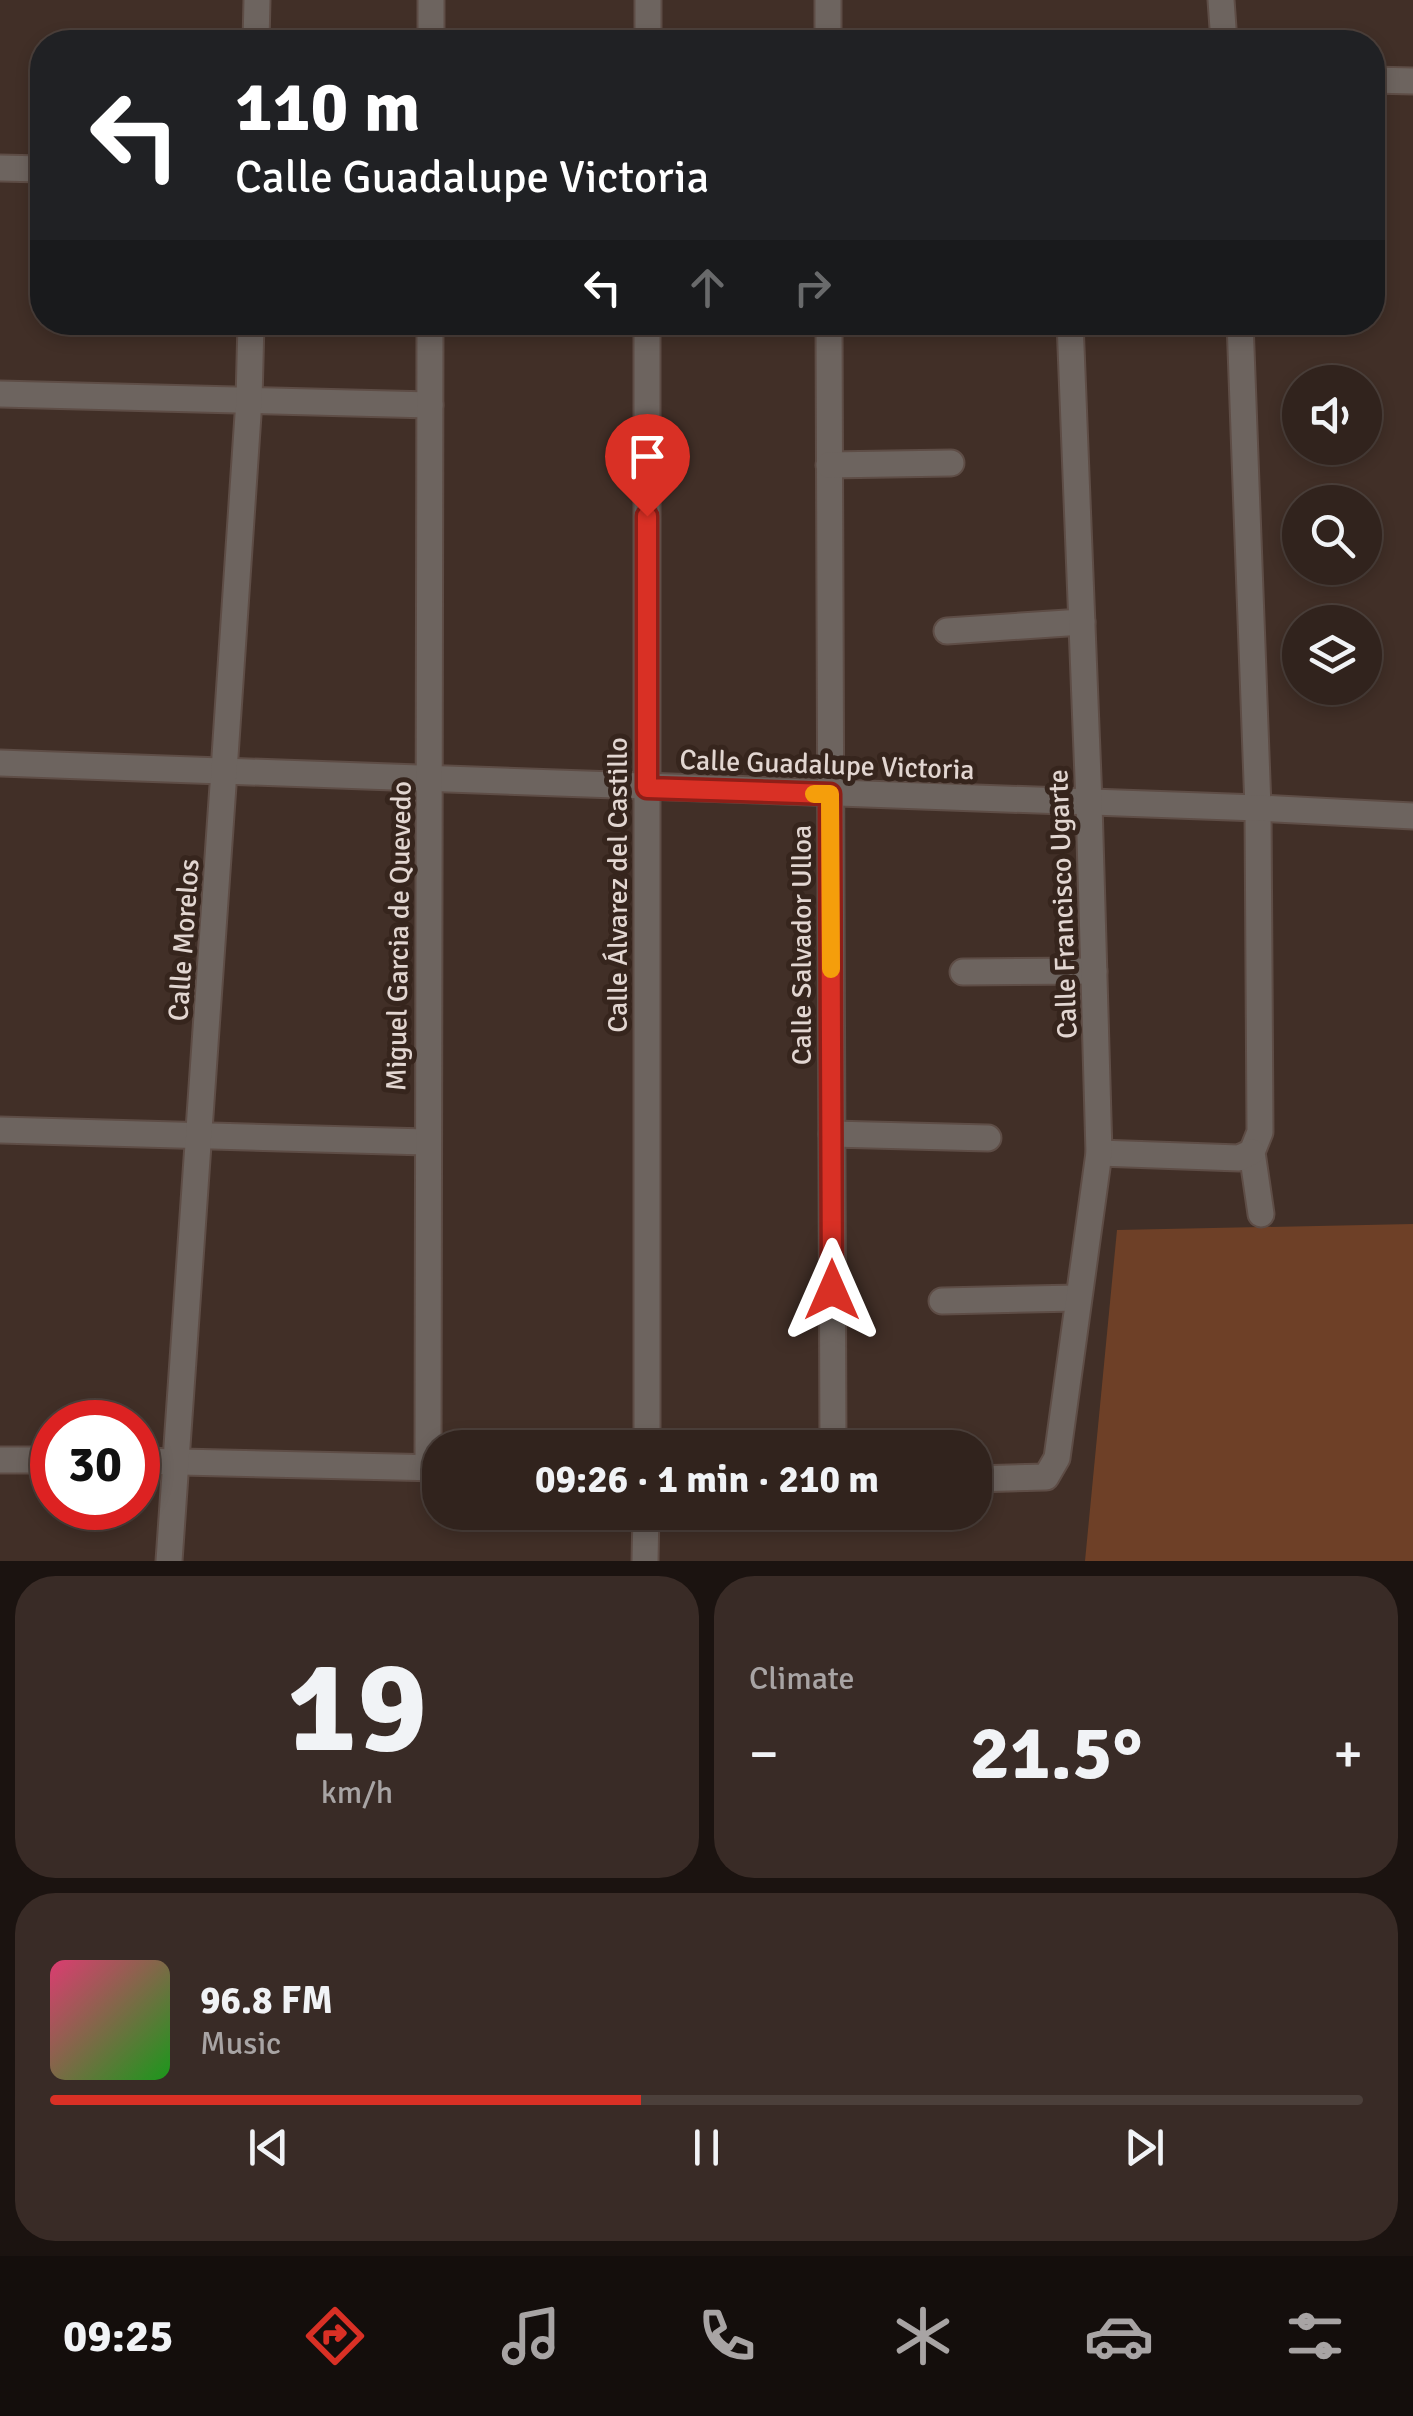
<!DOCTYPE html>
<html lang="en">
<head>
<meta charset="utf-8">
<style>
	:root { --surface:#31231d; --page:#392b26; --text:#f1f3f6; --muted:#a8a4a4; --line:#4c403b; --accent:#d93025 }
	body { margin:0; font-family:Signika,sans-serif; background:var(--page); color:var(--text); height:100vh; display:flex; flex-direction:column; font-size:38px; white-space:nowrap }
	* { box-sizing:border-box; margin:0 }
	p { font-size:32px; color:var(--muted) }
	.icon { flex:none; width:55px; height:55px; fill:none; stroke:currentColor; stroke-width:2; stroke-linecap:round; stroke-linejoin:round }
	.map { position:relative; height:1561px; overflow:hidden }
	.drawer { display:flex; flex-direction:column; gap:15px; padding:15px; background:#1b1310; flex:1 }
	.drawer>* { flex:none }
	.top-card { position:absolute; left:30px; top:30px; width:1355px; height:305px; border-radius:40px; box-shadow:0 5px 15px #0003,0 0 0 2px var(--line); background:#202124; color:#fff; overflow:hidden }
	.buttons { position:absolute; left:1282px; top:365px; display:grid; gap:20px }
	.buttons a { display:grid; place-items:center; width:100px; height:100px; border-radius:50%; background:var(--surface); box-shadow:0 5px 15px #0003,0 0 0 2px var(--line); font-size:50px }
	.speed { position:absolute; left:30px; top:1400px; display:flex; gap:20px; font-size:50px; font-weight:700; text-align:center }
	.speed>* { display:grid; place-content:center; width:130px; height:130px; border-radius:50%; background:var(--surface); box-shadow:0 5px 15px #0003,0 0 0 2px var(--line); line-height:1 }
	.speed .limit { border:15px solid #d22; background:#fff; color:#111 }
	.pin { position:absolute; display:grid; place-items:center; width:85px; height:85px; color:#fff; margin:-102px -42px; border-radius:50% 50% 50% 0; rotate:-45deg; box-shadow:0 0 10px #0007 }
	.pin .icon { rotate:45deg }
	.me { position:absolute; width:110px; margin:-55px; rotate:0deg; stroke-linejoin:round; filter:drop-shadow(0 0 8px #0008) }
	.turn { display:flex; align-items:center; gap:35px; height:210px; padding:0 40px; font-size:45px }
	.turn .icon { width:130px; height:130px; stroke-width:2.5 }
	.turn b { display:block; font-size:70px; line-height:85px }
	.lanes { display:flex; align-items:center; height:95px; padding:0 40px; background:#0003; justify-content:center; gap:50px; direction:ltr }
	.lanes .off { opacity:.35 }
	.big { font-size:75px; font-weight:800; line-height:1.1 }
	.drawer .widget { flex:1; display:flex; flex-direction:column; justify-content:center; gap:15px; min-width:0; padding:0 35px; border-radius:40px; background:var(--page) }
	.drawer .dial { align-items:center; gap:0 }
	.dial b { font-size:130px; line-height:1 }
	.song { display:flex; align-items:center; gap:30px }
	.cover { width:120px; height:120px; border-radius:15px; background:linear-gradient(135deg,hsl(340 70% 55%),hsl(120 70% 35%)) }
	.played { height:10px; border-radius:5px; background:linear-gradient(90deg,var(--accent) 45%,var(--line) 45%) }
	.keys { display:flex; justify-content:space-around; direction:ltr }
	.heat { display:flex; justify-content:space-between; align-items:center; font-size:55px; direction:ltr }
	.drawer .tiles { flex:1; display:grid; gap:15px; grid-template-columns:1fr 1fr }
	.widget:last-child { grid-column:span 2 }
	.trip { position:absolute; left:422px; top:1430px; width:570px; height:100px; border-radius:40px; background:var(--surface); box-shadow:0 5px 15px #0003,0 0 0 2px var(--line); font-weight:800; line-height:100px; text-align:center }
	.tabs { display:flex; height:160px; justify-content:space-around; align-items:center; background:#140e0c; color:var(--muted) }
	.tabs .icon { width:70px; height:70px }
	.tabs .current { color:var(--accent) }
	.tabs b { font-size:45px; color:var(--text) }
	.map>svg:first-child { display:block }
	.green { fill:#6e4027 }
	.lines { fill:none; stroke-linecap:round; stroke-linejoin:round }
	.minor-casing { stroke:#5e4d46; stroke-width:29 }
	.minor { stroke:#6d645f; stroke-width:25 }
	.route-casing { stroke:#8d1f18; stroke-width:25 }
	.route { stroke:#d93025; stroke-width:18 }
	.slow { stroke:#f59e0b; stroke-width:18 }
	.labels { text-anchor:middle; stroke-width:10; stroke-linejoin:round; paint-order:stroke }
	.street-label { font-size:28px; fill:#e2d6d1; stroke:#36251d }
</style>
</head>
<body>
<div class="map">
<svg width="1413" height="1561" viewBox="0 0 1413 1561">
	<rect width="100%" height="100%" fill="#412f27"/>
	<!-- green -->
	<polygon class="green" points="1413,1224 1413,1561 1085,1561 1117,1230"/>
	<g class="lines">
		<defs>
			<g id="minor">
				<polyline points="828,0 828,42"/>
				<polyline points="1221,0 1224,42"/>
				<polyline points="256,42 257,0"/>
				<polyline points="431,42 431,0"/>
				<polyline points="648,42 648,0"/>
				<polyline points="1372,80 1413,81"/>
				<polyline points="0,168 42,169"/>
				<polyline points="829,322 833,1448"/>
				<polyline points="1240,322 1258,808 1260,1132 1252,1152 1261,1214"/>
				<polyline points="0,394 430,405"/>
				<polyline points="829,465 951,463"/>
				<polyline points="947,631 1082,622"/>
				<polyline points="0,763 1258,808 1413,816"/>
				<polyline points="963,972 1094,971"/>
				<polyline points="0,1130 426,1142"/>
				<polyline points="832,1134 988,1138"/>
				<polyline points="1099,1153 1239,1158 1252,1152"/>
				<polyline points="942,1301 1078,1298"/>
				<polyline points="647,1448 647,322"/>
				<polyline points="0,1460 52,1460"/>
				<polyline points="138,1461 440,1468"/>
				<polyline points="428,1468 430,322"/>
				<polyline points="975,1479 1046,1477 1057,1458 1099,1153 1089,803 1070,322"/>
				<polyline points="169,1561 224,771 249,400 251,322"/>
				<polyline points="645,1561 646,1512"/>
			</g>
		</defs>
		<!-- minor casing -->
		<use href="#minor" class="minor-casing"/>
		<!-- minor -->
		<use href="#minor" class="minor"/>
	</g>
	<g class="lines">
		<defs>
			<polyline id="route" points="647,516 647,788 830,794 832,1290"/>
		</defs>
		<!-- route casing -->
		<use href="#route" class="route-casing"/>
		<!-- route -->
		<use href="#route" class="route"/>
		<!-- slow -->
		<polyline class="slow" points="814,794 830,794 831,969"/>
	</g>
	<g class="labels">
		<!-- street labels -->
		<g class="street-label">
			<text transform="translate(827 764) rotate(2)" y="10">Calle Guadalupe Victoria</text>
			<text transform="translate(617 885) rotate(-90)" y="10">Calle Álvarez del Castillo</text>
			<text transform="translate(1062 904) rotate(-92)" y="10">Calle Francisco Ugarte</text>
			<text transform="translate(398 936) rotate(-89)" y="10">Miguel Garcia de Quevedo</text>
			<text transform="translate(183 940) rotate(-86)" y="10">Calle Morelos</text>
			<text transform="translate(801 945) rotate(-90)" y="10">Calle Salvador Ulloa</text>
		</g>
	</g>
</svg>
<div class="buttons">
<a><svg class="icon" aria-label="sound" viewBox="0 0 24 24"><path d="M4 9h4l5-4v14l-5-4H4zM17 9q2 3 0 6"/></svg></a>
<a><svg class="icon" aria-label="search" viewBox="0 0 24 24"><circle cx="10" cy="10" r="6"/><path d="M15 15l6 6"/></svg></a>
<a><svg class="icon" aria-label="layers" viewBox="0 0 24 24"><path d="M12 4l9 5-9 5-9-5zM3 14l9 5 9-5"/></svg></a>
</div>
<div class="speed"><div class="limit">30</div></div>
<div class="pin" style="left:647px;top:516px;background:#d93025"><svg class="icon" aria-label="arrive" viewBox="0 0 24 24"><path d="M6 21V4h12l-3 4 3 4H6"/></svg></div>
<svg class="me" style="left:832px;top:1290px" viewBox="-20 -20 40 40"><path d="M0-17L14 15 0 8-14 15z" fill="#d93025" stroke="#fff" stroke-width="4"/></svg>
<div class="trip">09:26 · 1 min · 210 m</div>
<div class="top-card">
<div class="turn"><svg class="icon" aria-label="left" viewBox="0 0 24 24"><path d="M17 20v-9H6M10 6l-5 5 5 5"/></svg><div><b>110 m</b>Calle Guadalupe Victoria</div></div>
<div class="lanes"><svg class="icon" aria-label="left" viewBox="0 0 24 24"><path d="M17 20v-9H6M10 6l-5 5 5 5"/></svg><svg class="icon off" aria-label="ahead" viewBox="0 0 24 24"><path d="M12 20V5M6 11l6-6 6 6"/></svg><svg class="icon off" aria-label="right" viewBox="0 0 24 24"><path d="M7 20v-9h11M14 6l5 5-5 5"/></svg></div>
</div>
</div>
<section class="drawer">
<div class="tiles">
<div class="widget dial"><b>19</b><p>km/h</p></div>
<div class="widget"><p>Climate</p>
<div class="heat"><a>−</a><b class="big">21.5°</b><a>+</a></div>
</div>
<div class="widget">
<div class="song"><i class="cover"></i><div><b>96.8 FM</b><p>Music</p></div></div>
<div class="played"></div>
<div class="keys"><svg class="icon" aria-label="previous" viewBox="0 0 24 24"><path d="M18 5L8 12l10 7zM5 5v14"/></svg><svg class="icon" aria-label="pause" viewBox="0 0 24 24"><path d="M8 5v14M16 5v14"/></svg><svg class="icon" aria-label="next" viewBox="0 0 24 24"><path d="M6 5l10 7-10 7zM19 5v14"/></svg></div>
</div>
</div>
</section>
<nav class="tabs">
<b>09:25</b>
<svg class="icon current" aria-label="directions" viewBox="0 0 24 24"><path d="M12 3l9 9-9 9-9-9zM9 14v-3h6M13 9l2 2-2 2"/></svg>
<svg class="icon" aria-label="music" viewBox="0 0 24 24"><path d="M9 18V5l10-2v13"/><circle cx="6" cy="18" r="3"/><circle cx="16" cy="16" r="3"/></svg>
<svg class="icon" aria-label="phone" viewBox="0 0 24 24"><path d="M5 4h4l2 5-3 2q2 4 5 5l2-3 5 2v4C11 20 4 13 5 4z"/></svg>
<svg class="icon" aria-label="climate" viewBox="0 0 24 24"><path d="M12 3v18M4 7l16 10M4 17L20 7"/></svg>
<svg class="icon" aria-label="car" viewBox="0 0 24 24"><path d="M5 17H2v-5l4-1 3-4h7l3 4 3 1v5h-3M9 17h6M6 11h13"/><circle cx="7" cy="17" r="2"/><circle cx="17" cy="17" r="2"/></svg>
<svg class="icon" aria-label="filters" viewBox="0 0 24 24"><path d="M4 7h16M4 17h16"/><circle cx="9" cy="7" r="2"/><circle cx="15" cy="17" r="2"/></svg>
</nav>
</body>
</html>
